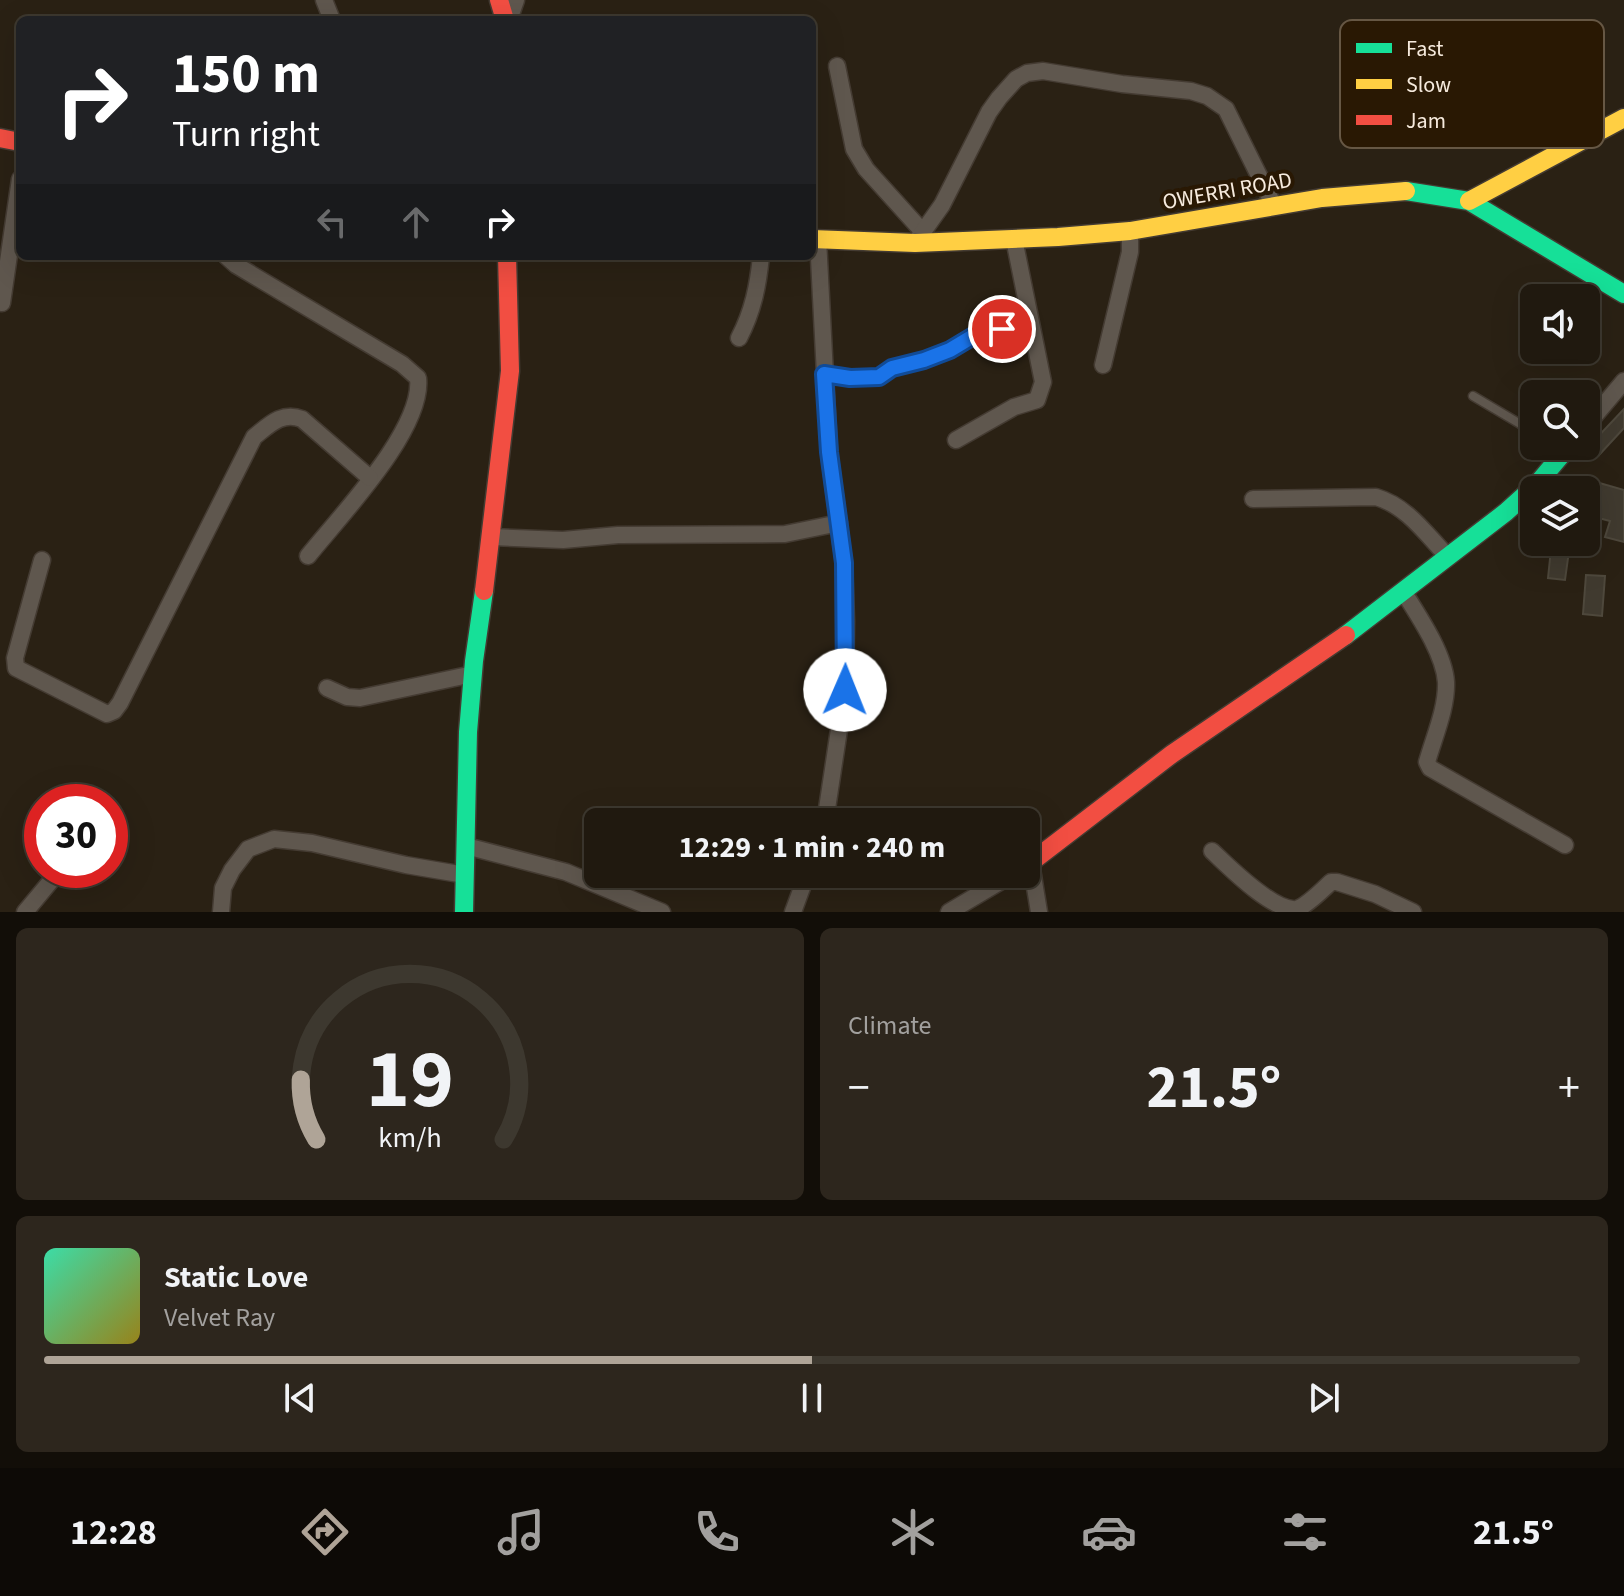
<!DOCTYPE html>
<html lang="en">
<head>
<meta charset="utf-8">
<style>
	:root { --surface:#20190f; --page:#2d261d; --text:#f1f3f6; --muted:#a2a09e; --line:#3d382f; --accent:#afa497 }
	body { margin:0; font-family:"Source Sans 3",sans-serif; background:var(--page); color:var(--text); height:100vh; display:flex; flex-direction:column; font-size:30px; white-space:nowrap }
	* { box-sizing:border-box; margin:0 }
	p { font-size:26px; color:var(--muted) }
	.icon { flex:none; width:44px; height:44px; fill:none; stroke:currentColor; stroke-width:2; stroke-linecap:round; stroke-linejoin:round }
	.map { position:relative; height:912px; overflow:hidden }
	.sheet { display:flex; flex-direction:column; gap:16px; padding:16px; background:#120e08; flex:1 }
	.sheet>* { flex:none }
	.hud { position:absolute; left:16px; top:16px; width:800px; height:244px; border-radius:12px; box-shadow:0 8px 32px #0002,0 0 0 2px var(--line); background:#202124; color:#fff; overflow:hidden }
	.tools { position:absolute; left:1520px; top:284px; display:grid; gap:16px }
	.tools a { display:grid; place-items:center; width:80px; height:80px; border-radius:12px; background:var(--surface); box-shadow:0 8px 32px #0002,0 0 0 2px var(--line); font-size:40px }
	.speed { position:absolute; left:24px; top:784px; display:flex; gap:16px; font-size:40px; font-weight:700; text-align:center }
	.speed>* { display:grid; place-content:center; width:104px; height:104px; border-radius:50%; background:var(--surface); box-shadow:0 8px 32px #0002,0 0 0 2px var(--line); line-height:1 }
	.speed .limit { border:12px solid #d22; background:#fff; color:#111 }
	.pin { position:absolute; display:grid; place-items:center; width:68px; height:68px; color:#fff; margin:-34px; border:4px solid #fff; border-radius:50%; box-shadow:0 2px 8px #0007 }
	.me { position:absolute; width:88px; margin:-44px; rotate:1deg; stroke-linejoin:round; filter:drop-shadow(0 0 6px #0008) }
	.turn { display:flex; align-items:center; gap:28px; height:168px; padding:0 24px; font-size:36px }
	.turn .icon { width:104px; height:104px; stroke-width:2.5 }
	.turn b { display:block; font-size:56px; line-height:68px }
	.lanes { display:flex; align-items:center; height:76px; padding:0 24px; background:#0003; justify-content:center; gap:40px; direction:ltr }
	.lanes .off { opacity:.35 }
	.big { font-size:60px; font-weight:700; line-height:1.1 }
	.sheet .card { flex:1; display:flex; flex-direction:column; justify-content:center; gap:12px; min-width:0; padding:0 28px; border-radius:12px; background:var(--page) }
	.sheet .dial { align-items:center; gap:0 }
	.dial svg { height:208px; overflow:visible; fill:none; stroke:var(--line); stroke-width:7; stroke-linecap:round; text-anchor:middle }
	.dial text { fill:var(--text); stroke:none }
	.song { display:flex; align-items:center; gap:24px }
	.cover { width:96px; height:96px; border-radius:12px; background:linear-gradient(135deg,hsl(160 70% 55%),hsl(50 70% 35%)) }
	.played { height:8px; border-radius:4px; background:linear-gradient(90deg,var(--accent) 50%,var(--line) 50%) }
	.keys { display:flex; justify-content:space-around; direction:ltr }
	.heat { display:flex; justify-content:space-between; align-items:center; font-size:44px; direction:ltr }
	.sheet .tiles { flex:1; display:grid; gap:16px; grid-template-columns:1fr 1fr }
	.card:last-child { grid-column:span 2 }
	.trip { position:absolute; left:584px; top:808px; width:456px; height:80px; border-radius:12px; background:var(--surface); box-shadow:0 8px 32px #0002,0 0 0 2px var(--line); font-weight:700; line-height:80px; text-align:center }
	.tabs { display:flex; height:128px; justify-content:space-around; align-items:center; background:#0d0a06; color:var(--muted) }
	.tabs .icon { width:56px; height:56px }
	.tabs .on { color:var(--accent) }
	.tabs b { font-size:36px; color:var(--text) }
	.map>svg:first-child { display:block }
	.building { fill:#403a2f; stroke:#4e483c; stroke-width:2 }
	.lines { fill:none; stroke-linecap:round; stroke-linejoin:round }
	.lane-casing { stroke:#443b32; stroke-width:11 }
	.street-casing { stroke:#443b32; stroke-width:19 }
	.fast-casing { stroke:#443b32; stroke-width:21 }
	.slow-casing { stroke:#443b32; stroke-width:21 }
	.jam-casing { stroke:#443b32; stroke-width:21 }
	.lane { stroke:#5f574e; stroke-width:8 }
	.street { stroke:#5f574e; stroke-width:16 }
	.fast { stroke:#16e098; stroke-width:18 }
	.slow { stroke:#ffcf43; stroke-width:18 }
	.jam { stroke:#f24e42; stroke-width:18 }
	.route-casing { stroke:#114b97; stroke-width:20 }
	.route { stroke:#1a73e8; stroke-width:14 }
	.labels { text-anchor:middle; stroke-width:8; stroke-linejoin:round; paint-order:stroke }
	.street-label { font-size:22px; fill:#f6eadd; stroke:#291803 }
	.key { fill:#291803; stroke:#665744; stroke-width:2 }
	.key-label { font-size:22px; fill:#f6eadd }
</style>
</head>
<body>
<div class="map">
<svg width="1624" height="912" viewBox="0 0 1624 912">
	<rect width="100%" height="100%" fill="#2a2114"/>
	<!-- building -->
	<g class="building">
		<polygon points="1624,409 1624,428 1599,455 1589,446"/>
		<polygon points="1596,482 1624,490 1624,542 1605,537 1610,521 1587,515"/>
		<polygon points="1551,549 1569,551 1565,580 1548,578"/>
		<polygon points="1586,575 1605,576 1602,616 1583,614"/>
	</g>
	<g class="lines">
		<defs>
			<g id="lane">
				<polyline points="824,374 850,378 879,377 892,368 924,360 950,350 975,335 1002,329"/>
				<polyline points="1473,396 1534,432"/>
			</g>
			<g id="street">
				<polyline points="324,0 332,20"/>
				<polyline points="509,20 516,0"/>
				<polyline points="837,66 854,149 866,169 923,232"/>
				<polyline points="818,239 829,452 844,563 846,621 845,690 825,822"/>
				<polyline points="915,243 942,205 989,112 999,98 1016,79 1027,73 1043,71 1122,84 1191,91 1207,96 1226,109 1274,206"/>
				<path d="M 226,256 L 236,265 L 402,364 L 418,378 C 424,429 340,516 308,556"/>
				<polyline points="2,303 20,179"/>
				<path d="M 739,338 C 753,311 758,286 761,256"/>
				<polyline points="1103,365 1130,252 1130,231"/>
				<polyline points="1586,426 1624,381"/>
				<polyline points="956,440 1014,407 1037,400 1043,382 1014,239"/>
				<path d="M 1253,499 L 1376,497 C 1407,506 1426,534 1448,557"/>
				<polyline points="492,537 563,540 618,535 785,534 839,523"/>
				<path d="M 42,560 L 15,658 L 16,668 L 107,714 L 114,711 L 120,703 L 254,437 C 269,425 282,411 302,419 L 370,478"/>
				<path d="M 1403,591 C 1418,615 1444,653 1446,682 C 1447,708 1434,737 1427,762 L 1430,768 L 1565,845"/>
				<polyline points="327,688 347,697 360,698 473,674"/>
				<polyline points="466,846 566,872 662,912"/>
				<path d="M 1212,851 C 1228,866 1273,912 1297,909 C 1309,904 1321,891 1331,882 L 1337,882 L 1375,894 L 1413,912"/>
				<polyline points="1031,863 1039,912"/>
				<polyline points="25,912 60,870"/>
				<polyline points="221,912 223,888 232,870 248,849 274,839 312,843 406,865 465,875"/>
				<polyline points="793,912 807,874"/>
				<polyline points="949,912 1013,874"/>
			</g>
			<g id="fast">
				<polyline points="1406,191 1469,201 1624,294"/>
				<polyline points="1346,635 1506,512 1537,484 1569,446"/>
				<polyline points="464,912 468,732 474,661 484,591"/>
			</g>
			<g id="slow">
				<polyline points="1469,201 1624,118"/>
				<polyline points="812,239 915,243 1058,237 1130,231 1322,198 1406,191"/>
			</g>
			<g id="jam">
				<polyline points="499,0 505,20"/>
				<polyline points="0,138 20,142"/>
				<polyline points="484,591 510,371 507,256"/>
				<polyline points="1026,866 1172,754 1346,635"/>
			</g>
		</defs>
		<!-- lane casing -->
		<use href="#lane" class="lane-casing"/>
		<!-- street casing -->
		<use href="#street" class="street-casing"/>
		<!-- fast casing -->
		<use href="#fast" class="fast-casing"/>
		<!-- slow casing -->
		<use href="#slow" class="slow-casing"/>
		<!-- jam casing -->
		<use href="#jam" class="jam-casing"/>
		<!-- lane -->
		<use href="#lane" class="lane"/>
		<!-- street -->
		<use href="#street" class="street"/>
		<!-- fast -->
		<use href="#fast" class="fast"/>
		<!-- slow -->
		<use href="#slow" class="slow"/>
		<!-- jam -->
		<use href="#jam" class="jam"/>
	</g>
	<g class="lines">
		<defs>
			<polyline id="route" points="845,690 844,563 829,452 824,374 850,378 879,377 892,368 924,360 950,350 975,335 1002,329"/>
		</defs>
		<!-- route casing -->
		<use href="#route" class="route-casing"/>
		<!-- route -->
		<use href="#route" class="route"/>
	</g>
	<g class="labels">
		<!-- street labels -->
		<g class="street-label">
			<text transform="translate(1227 190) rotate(-10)" y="8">OWERRI ROAD</text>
		</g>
	</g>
	<!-- legend -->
	<rect x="1340" y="20" width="264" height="128" rx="12" class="key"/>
	<rect x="1356" y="43" width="36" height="10" fill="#16e098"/>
	<rect x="1356" y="79" width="36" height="10" fill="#ffcf43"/>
	<rect x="1356" y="115" width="36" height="10" fill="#f24e42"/>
	<g class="key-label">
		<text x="1406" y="56">Fast</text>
		<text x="1406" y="92">Slow</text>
		<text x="1406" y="128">Jam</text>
	</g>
</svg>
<div class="tools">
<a><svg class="icon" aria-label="sound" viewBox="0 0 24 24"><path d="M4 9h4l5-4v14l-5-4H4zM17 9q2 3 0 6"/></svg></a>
<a><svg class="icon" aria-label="search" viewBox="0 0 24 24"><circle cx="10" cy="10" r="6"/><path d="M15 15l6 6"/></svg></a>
<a><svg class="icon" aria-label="layers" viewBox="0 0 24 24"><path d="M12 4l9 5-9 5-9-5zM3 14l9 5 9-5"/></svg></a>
</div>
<div class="speed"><div class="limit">30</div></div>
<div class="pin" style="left:1002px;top:329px;background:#d93025"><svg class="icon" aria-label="arrive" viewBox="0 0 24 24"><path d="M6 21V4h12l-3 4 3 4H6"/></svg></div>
<svg class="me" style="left:845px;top:690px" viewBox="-20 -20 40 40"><circle r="19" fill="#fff"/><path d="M0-13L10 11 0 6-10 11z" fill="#1a73e8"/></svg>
<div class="trip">12:29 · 1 min · 240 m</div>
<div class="hud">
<div class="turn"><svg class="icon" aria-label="right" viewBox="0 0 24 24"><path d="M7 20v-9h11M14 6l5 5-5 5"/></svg><div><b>150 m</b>Turn right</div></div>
<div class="lanes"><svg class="icon off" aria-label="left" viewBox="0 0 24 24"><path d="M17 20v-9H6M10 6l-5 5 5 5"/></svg><svg class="icon off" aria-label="ahead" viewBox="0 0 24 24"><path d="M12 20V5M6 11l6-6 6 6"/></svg><svg class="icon" aria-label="right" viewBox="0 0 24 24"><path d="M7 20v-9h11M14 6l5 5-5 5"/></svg></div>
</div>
</div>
<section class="sheet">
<div class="tiles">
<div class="card dial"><svg viewBox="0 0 100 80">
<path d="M14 69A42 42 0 1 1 86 69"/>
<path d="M14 69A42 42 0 0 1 8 46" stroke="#afa497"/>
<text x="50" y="56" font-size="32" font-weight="700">19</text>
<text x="50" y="72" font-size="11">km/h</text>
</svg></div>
<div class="card"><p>Climate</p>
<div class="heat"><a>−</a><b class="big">21.5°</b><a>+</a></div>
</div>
<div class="card">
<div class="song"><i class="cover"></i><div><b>Static Love</b><p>Velvet Ray</p></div></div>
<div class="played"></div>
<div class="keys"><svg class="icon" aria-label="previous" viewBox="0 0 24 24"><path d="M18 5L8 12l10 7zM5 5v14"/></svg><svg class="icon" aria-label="pause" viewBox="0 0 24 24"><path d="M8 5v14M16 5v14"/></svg><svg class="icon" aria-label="next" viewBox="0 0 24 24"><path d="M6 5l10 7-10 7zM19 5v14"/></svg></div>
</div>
</div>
</section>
<nav class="tabs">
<b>12:28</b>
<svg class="icon on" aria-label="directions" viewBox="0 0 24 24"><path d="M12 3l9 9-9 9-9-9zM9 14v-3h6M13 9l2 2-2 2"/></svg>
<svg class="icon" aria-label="music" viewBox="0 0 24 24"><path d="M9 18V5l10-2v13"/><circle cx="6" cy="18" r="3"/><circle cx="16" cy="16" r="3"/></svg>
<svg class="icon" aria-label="phone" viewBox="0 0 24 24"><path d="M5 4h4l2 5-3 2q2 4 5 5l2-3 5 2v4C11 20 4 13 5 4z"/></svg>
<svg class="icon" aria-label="climate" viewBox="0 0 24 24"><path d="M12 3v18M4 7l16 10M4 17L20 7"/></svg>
<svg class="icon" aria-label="car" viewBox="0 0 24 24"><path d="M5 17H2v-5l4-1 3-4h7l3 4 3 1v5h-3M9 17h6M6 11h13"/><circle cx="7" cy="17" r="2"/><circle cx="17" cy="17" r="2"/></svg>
<svg class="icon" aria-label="filters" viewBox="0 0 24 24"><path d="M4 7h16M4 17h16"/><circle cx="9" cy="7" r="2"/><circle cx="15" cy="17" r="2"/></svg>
<b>21.5°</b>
</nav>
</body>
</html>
